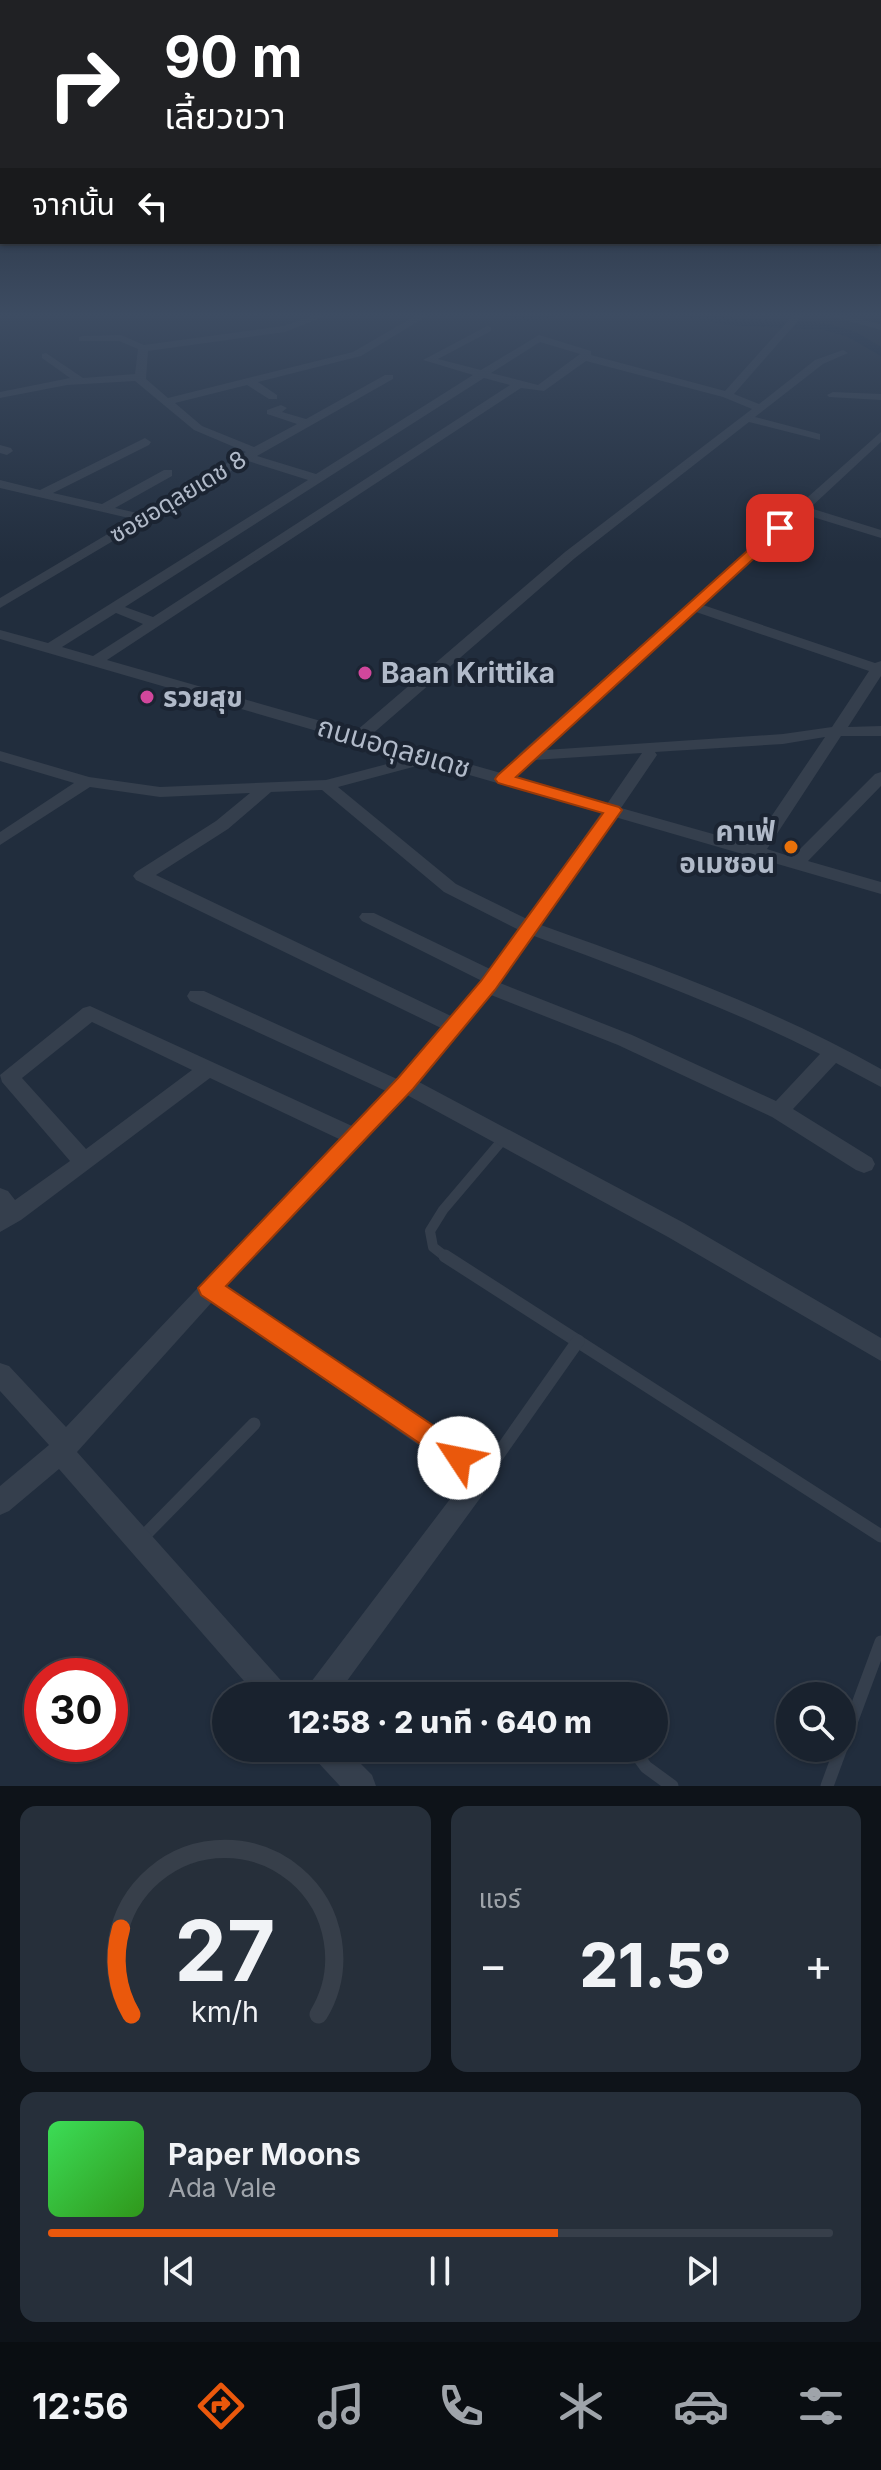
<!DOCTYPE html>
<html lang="th">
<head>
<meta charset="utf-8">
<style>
	:root { --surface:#19222e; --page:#262f3a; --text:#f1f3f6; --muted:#9fa4aa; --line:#373f4a; --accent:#ea580c }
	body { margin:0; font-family:Inter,"Noto Sans Thai",sans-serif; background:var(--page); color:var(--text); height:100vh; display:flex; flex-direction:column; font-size:30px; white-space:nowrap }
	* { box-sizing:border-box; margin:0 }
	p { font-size:26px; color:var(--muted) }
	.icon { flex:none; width:44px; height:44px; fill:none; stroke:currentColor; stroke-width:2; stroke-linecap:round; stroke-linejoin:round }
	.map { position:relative; height:1786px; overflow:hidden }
	.sheet { display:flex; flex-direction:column; gap:20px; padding:20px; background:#0e1319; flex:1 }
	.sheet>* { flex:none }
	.top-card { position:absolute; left:0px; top:0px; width:882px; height:244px; box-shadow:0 2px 6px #0004,0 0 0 2px var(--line); background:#202124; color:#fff; overflow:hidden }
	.fabs { position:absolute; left:776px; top:1682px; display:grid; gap:16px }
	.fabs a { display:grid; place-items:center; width:80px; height:80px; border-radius:50%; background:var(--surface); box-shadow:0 2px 6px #0004,0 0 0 2px var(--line); font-size:40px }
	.speed { position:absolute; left:24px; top:1658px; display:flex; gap:16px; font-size:40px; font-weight:700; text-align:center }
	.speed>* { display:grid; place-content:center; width:104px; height:104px; border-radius:50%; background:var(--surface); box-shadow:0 2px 6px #0004,0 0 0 2px var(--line); line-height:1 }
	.speed .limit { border:12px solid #d22; background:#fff; color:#111 }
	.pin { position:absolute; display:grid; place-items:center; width:68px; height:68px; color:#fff; margin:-34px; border-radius:16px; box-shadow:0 4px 12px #0006 }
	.me { position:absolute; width:88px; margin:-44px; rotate:304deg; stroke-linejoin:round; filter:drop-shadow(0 0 6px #0008) }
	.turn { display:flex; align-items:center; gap:28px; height:168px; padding:0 32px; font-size:36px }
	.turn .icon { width:104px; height:104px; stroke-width:2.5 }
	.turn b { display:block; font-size:56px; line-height:68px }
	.then { display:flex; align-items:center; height:76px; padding:0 32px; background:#0003; gap:16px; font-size:30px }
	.big { font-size:60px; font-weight:800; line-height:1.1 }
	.sheet .tile { flex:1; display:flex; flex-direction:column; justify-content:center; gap:12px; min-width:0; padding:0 28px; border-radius:16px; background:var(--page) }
	.sheet .dial { align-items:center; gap:0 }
	.dial svg { height:208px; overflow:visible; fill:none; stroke:var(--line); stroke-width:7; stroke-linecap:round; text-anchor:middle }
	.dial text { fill:var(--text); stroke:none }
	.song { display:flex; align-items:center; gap:24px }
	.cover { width:96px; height:96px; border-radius:12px; background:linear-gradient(135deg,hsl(130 70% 55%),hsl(110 70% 35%)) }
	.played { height:8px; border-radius:4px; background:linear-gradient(90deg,var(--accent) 65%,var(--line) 65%) }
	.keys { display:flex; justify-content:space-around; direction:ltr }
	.heat { display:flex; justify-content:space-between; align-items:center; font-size:44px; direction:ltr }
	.sheet .tiles { flex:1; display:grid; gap:20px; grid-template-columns:1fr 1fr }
	.tile:last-child { grid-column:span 2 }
	.trip { position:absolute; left:212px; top:1682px; width:456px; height:80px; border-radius:40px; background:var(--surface); box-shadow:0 2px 6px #0004,0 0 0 2px var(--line); font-weight:800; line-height:80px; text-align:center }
	.dock { display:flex; height:128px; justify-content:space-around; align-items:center; background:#0a0e12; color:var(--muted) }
	.dock .icon { width:56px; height:56px }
	.dock .selected { color:var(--accent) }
	.dock b { font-size:36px; color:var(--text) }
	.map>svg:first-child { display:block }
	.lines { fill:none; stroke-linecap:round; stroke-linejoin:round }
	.canal { fill:#14253b; fill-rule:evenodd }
	.lane-far1 { stroke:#353f4d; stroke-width:10 }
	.lane { stroke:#353f4d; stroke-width:13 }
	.street { fill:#353f4d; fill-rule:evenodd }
	.route { fill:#ea580c; stroke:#983908; stroke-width:2 }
	.hotel-dot { fill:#d1479c; stroke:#1b2432; stroke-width:3 }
	.food-dot { fill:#e8710a; stroke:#1b2432; stroke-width:3 }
	.labels { text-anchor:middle; stroke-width:8; stroke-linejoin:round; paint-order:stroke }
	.far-street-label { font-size:24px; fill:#b1bac9; stroke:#1b2432 }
	.poi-label { font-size:28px; font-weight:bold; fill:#b1bac9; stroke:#1b2432; text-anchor:start }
	.street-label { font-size:28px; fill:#b1bac9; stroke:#1b2432 }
</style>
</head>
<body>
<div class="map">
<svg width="881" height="1786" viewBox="0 0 881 1786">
	<rect width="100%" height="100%" fill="#212d3d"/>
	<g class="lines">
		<!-- canal -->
		<g class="canal">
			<path d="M 497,313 L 562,313 C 545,323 514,324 497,313 Z"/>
			<polygon points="667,313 824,323 856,332 881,347 881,356 848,337 824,330 728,325"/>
		</g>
		<!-- lane-far1 -->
		<polyline class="lane-far1" points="447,1258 433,1247 430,1231 443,1210 505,1137"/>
		<!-- lane -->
		<g class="lane">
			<polyline points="445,1256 881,1536"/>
			<polyline points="486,1472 578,1341"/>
			<polyline points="141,1539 254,1424"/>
			<polyline points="842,1747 881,1642"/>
			<polyline points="632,1748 646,1767 672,1786"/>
			<polyline points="827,1786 841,1748"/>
		</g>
		<!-- street -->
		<g class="street">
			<path d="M 320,313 L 333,313 L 285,332 L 148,351 L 146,379 L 168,398 L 353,352 L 420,313 L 432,313 L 361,356 L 258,382 L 277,395 L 277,399 L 269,399 L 247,385 L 175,403 L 202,426 L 254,447 L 297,424 L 267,414 L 267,410 L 281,405 L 287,408 L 282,412 L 306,419 L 385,375 L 393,375 L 393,379 L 257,456 L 316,474 L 473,375 L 423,360 L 487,326 L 491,327 L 491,331 L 438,359 L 481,370 L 539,335 L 591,351 L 591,355 L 725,391 L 795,313 L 805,313 L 734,394 L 759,404 L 815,360 L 843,350 L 848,353 L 823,364 L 755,417 L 820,434 L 820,440 L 749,422 L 575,558 L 370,736 L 501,773 L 520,753 L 881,432 L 881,442 L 810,508 L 881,530 L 881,538 L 803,514 L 703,605 L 875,663 L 881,661 L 881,676 L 848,727 L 881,726 L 881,736 L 841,736 L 767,849 L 792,857 L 875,774 L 881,772 L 881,786 L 808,861 L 881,882 L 881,894 L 615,817 L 541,925 C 658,967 773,1008 881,1069 L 881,1087 L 836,1063 L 793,1109 L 872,1158 L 875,1164 L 872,1170 L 864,1173 L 856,1170 L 772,1117 L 618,1045 L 491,995 L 419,1082 L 684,1223 L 881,1338 L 881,1361 L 668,1237 L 407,1095 L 226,1286 L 493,1466 L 497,1475 L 336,1696 L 304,1696 L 308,1686 L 466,1478 L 212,1302 L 77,1452 L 286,1686 L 290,1696 L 257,1696 L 59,1469 L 9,1511 L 0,1515 L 0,1486 L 49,1445 L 0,1391 L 0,1363 L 9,1366 L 66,1427 L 339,1139 L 210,1078 L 21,1220 L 0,1232 L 0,1188 L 8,1191 L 15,1200 L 70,1161 L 2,1082 L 0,1075 L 83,1008 L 90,1006 L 352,1126 L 386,1091 L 190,1001 L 187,996 L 190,991 L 204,991 L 397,1079 L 441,1028 L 136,880 L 133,876 L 136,872 L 216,821 L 250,793 L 160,797 L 90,787 L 0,845 L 0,832 L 74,783 L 0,761 L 0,751 L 89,777 L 160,787 L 326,780 L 410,758 L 0,639 L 0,630 L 48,643 L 308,480 L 248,461 L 0,608 L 0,598 L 133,519 L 0,488 L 0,480 L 40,490 L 145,438 L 151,442 L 149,445 L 53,493 L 102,504 L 164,470 L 172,470 L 172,476 L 115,508 L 142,514 L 246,452 L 194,430 L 135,381 L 67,385 L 0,398 L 0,392 L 70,378 L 42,358 L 42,354 L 46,353 L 83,378 L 135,374 L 138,349 L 119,341 L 79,341 L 79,337 L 83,336 L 121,335 L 144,345 L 283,326 ZM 540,342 L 580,354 L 538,385 L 491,373 ZM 586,361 L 723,397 L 752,409 L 565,552 L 356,731 L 107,660 L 521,388 L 544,391 ZM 484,378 L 510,385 L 153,617 L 125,607 ZM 696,612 L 869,671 L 832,727 L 783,734 L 545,750 ZM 116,613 L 143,624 L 93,656 L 62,647 ZM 825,737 L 752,845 L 621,808 L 657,755 L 655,752 L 783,744 ZM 642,753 L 607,804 L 516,777 L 534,760 ZM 428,763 L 601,813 L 527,919 L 456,884 L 338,787 ZM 322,790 L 444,892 L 519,930 L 490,969 L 374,913 L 362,913 L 359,917 L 362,921 L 482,981 L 451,1016 L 156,875 L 228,829 L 271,792 ZM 534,936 C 631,972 727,1007 820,1054 L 776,1101 L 632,1035 L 500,983 ZM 92,1022 L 192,1070 L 86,1149 L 22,1078 Z"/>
			<polygon points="819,313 835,313 881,324 881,330"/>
			<polygon points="833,392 881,394 881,400 829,397 827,395"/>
			<polygon points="0,445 11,448 13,451 7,455 0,453"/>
			<polygon points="309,1748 345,1748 372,1775 376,1786 340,1786 314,1758"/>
		</g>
	</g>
	<!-- sky -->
	<linearGradient id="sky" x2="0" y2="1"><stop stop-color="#121922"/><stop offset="0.56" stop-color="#3d4c62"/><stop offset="1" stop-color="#3d4c62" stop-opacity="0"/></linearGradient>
	<rect width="881" height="563" fill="url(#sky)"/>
	<!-- route -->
	<polygon class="route" points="775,526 787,528 516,777 619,807 622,810 495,990 413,1089 226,1286 468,1449 472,1458 468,1466 459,1470 201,1295 198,1288 398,1078 481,981 603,813 498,783 495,779 498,775"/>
	<!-- markers -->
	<g class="hotel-dot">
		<circle cx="365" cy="673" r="8"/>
		<circle cx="147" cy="697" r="8"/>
	</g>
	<circle class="food-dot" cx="791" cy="847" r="8"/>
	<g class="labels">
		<!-- far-street labels -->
		<g class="far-street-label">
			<text transform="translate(178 497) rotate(-31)" y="8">ซอยอดุลยเดช 8</text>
		</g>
		<!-- poi labels -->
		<g class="poi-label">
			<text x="381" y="683">Baan Krittika</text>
			<text x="163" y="707">รวยสุข</text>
			<text x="775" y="841" text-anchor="end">คาเฟ่<tspan x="775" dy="32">อเมซอน</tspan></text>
		</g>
		<!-- street labels -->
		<g class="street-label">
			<text transform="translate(394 747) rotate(16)" y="10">ถนนอดุลยเดช</text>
		</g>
	</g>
</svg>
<div class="fabs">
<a><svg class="icon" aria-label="search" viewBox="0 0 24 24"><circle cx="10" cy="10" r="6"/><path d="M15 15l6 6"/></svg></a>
</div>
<div class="speed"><div class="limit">30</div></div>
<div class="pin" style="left:780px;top:528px;background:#d93025"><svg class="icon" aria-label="arrive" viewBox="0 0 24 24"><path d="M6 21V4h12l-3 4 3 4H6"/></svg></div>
<svg class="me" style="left:459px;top:1458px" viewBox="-20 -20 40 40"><circle r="19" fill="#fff"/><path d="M0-13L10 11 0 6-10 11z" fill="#ea580c"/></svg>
<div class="trip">12:58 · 2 นาที · 640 m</div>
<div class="top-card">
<div class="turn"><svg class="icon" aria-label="right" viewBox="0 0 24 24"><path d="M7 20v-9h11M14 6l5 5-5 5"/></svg><div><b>90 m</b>เลี้ยวขวา</div></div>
<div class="then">จากนั้น<svg class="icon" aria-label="left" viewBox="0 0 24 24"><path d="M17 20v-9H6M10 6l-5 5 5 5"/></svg></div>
</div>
</div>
<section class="sheet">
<div class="tiles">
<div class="tile dial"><svg viewBox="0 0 100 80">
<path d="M14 69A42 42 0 1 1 86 69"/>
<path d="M14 69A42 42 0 0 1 10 36" stroke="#ea580c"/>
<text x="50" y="56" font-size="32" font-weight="700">27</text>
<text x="50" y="72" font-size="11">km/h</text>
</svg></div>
<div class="tile"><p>แอร์</p>
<div class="heat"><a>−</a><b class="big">21.5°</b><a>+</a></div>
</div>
<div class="tile">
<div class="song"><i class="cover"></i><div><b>Paper Moons</b><p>Ada Vale</p></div></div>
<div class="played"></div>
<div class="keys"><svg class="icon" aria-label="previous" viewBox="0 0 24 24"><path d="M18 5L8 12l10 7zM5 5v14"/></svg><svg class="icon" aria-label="pause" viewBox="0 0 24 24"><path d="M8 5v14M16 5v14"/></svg><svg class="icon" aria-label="next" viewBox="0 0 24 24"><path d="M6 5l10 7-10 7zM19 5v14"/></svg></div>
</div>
</div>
</section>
<nav class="dock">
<b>12:56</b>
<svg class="icon selected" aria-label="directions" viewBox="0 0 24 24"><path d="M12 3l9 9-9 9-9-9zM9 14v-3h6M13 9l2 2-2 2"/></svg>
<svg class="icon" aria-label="music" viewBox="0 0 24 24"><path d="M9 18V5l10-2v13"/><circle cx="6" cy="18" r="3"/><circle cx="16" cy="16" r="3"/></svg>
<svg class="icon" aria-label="phone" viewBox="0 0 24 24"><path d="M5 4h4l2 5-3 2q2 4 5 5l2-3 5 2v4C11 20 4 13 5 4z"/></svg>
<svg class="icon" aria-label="climate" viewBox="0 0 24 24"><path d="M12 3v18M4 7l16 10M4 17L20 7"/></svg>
<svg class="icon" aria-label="car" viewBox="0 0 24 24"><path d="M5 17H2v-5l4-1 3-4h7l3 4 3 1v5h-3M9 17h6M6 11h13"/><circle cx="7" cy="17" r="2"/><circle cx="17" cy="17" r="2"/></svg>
<svg class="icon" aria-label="filters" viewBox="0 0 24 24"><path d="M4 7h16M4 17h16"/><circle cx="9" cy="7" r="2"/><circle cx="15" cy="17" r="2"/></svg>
</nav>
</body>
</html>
